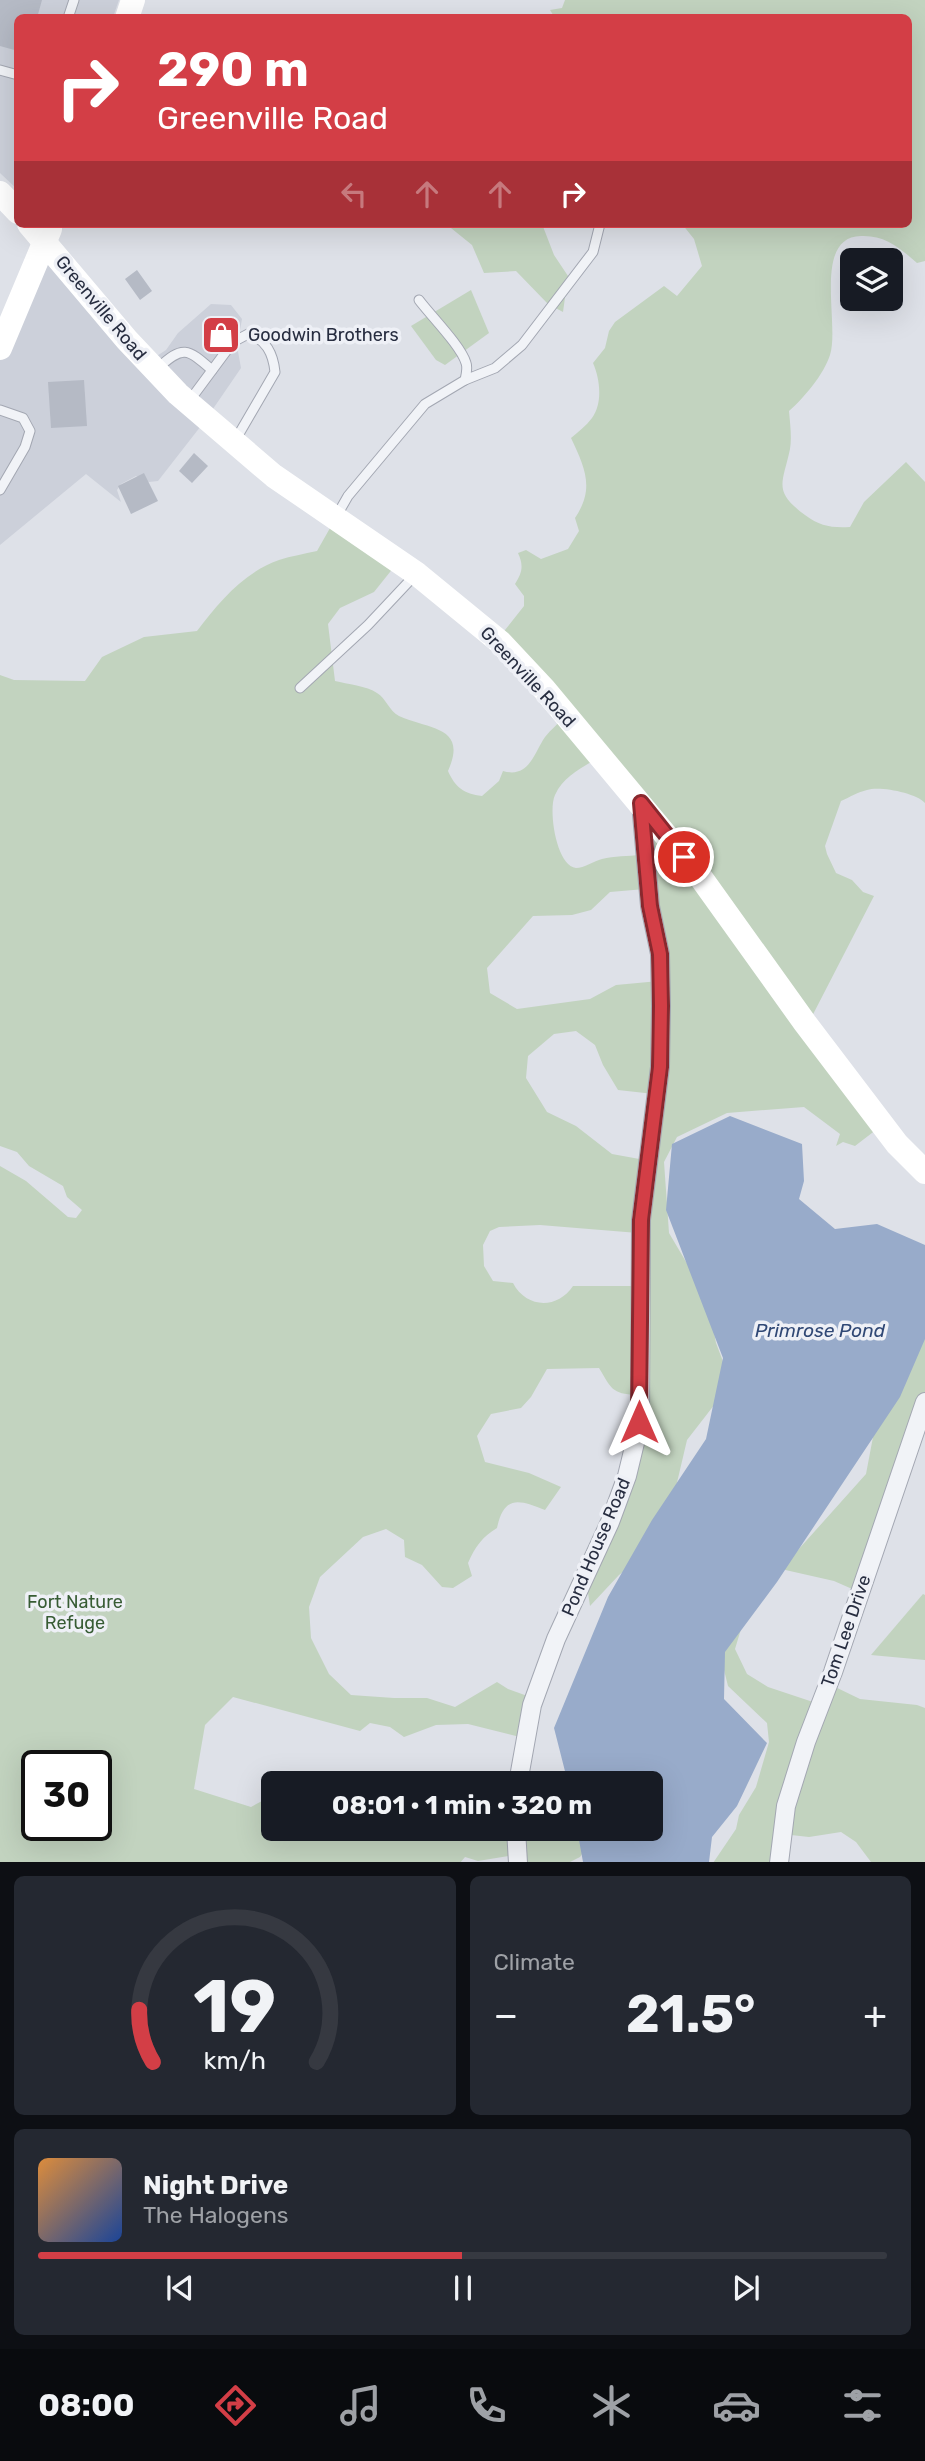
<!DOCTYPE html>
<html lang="en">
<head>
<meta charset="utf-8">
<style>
	:root { --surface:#171b24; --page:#242831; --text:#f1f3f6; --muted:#9ea1a6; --line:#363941; --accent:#d33e46 }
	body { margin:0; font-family:Rubik,sans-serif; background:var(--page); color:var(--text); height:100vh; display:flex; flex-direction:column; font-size:26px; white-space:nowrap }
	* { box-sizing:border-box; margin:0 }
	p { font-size:23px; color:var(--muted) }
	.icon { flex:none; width:38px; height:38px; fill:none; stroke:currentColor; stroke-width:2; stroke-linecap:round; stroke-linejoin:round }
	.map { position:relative; height:1862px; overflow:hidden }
	.details { display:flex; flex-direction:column; gap:14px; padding:14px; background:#0d0f14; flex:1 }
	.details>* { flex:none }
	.top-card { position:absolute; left:14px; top:14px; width:898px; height:214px; border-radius:10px; box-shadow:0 7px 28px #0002; background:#d33e46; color:#fff; overflow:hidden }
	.tools { position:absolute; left:840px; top:248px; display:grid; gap:14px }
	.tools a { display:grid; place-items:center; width:63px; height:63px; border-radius:10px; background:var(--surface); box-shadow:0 7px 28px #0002; font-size:35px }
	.speed { position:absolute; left:21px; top:1750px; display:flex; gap:14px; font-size:35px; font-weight:700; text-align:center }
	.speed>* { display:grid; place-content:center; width:91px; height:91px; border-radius:50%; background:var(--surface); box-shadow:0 7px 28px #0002; line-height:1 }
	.speed .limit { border:4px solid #111; border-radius:10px; background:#fff; color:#111 }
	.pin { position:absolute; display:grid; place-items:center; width:60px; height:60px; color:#fff; margin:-30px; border:4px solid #fff; border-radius:50%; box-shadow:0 2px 7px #0007 }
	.me { position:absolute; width:77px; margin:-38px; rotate:0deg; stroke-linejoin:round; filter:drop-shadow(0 0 5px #0008) }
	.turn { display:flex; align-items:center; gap:24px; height:147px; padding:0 28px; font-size:32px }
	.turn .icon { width:91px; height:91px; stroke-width:2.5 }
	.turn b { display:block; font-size:49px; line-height:60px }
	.lanes { display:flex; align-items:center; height:66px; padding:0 28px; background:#0003; justify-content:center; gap:35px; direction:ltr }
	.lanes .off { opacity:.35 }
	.big { font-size:52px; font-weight:700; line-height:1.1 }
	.details .widget { flex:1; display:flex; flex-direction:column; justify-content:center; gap:10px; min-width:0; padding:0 24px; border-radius:10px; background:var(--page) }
	.details .dial { align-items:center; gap:0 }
	.dial svg { height:182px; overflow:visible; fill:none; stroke:var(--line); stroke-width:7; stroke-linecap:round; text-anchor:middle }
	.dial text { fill:var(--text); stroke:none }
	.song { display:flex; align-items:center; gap:21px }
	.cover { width:84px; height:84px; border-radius:10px; background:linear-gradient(135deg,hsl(30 70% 55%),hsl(220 70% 35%)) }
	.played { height:7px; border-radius:4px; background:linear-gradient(90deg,var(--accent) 50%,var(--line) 50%) }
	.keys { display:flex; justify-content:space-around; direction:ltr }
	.heat { display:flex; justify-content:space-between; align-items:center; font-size:38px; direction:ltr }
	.details .tiles { flex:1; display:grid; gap:14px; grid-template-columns:1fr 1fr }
	.widget:last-child { grid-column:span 2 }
	.trip { position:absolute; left:261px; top:1771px; width:402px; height:70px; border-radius:10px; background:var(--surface); box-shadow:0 7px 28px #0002; font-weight:700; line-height:70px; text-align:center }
	.dock { display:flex; height:112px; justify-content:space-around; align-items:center; background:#090b0e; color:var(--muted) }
	.dock .icon { width:49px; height:49px }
	.dock .current { color:var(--accent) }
	.dock b { font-size:32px; color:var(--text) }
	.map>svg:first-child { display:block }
	.built { fill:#ccd0da }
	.green { fill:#c2d3bf; fill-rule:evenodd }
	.water { fill:#98abca }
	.building { fill:#b5bac5 }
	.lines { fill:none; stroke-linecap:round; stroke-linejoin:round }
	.service-casing { stroke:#a3a7b2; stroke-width:11 }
	.minor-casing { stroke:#a3a7b2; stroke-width:20 }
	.service { stroke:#f1f3f7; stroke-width:9 }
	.minor { stroke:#f1f3f7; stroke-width:18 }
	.secondary { stroke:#fff; stroke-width:24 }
	.route-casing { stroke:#89282e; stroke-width:18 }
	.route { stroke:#d33e46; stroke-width:12 }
	.labels { text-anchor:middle; stroke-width:7; stroke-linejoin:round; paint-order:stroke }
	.street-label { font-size:18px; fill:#272d40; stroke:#eef0f6 }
	.poi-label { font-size:18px; fill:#272d40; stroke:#eef0f6; text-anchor:start }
	.park-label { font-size:18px; fill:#375c34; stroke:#eef0f6 }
	.water-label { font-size:19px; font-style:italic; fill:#304875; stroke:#eef0f6 }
</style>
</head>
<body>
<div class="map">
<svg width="925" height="1863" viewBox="0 0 925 1863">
	<rect width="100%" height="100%" fill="#dee1e8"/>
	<!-- built -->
	<g class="built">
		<polygon points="0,0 119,0 113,17 18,18 17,189 0,173"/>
		<polygon points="42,250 146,363 166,350 178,333 211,304 231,305 242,319 237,346 241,368 204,422 158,481 149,482 136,476 121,484 117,490 121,502 86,474 0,545 0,346"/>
	</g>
	<!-- green -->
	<g class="green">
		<path d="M 565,0 L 925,0 L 925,261 L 917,263 C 900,248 885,235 861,236 C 812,237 840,324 830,355 C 824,374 804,398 789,411 C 790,423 792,437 790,449 C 783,483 772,491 805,515 C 820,526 831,528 850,527 L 864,502 L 906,462 L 925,482 L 925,803 C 916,793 880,786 867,790 C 858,792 850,797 841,801 L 825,846 L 827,854 L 836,873 L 852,880 L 863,892 L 874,896 L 807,1026 L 881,1126 L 855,1146 L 843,1142 L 836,1146 L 840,1134 L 804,1107 L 727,1113 L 677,1137 L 664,1162 L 669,1233 L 708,1299 L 716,1343 L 730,1380 L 725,1391 L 687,1440 L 675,1491 L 648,1552 L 619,1575 L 590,1606 L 587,1586 L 616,1502 L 636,1395 C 612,1394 611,1388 599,1368 L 547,1369 L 531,1397 L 521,1408 L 491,1414 L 477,1436 L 485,1462 L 529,1473 L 561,1487 L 545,1510 C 520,1500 504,1494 497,1528 C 482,1537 475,1547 468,1563 L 472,1576 L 453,1588 L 442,1587 L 422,1565 L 405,1557 L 404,1540 L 386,1529 L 363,1537 L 320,1577 L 309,1607 L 311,1638 L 329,1674 L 351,1695 L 394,1698 L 427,1698 L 455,1707 L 497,1682 L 508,1689 L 533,1698 L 520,1737 L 468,1724 L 436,1725 L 404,1737 L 390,1727 L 370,1723 L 360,1731 L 233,1697 L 205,1725 L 194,1789 L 251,1807 L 273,1795 L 273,1829 L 585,1829 L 589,1843 L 580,1857 L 568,1863 L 516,1862 L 514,1855 L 478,1861 L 465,1857 L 460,1863 L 0,1862 L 0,1166 L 26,1181 L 68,1217 L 76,1218 L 82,1210 L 67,1197 L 63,1186 L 29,1166 L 17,1152 L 0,1146 L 0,675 L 14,680 L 85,681 L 102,657 L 144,637 L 197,631 C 219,602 244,572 279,560 C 291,556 304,554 317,551 L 334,521 L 398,562 L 374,592 L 340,608 L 328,624 L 335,681 C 347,684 367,686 377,693 C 386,698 389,711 399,716 C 430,730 468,726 448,771 C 455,787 464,794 482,796 L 499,781 L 503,771 C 527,778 533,757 543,740 C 548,732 557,725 563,718 L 497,640 L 524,606 L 524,596 L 515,584 C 522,573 524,566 518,553 L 526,550 L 541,559 L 568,549 L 579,531 L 575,518 C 595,488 585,468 571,438 C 578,432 586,426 592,418 C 603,403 600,379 593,363 L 605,348 L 609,331 L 615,322 L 664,286 L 677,296 L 702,266 L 694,239 L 682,224 L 908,224 L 908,18 L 555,18 L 550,10 L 562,8 ZM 596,759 L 641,810 L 641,855 C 628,856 614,856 602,859 C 594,861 584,868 576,868 C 556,866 548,809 555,795 C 563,777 580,769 596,759 ZM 645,889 L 659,981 L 616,985 L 590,999 L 517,1009 L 490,993 L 487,968 L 533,916 L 572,915 L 591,910 L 610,892 ZM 576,1031 L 595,1045 L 603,1065 L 618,1090 L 654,1094 L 645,1160 L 612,1154 L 576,1126 L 547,1112 L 526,1078 L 528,1056 L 554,1034 ZM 540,1225 L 638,1233 L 637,1286 L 573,1286 C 557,1310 526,1308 513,1283 L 493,1281 L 484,1266 L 483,1245 L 490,1231 L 499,1227 ZM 37,1766 L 96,1766 L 96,1825 L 37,1825 Z"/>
		<polygon points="446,224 542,224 554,255 568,276 563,312 548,304 516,271 484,273 472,245"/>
		<polygon points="471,290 489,333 445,365 436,360 411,326"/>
		<polygon points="925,1292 925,1401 859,1592 834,1581 781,1569 866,1474 873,1437"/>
		<polygon points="923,1594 925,1595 925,1660 871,1655"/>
		<polygon points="751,1596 735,1649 747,1674 768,1687 816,1703 829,1684 860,1699 917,1705 925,1708 925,1862 871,1862 856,1842 841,1832 809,1837 782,1834 778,1862 713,1863 736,1829 739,1815 756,1787 769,1742 767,1723 728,1686 721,1658"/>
	</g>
	<!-- water -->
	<polygon class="water" points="730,1116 802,1144 804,1181 799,1199 835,1229 877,1224 925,1245 925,1339 900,1397 777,1582 725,1652 724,1699 767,1743 737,1806 712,1837 709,1862 583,1862 577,1829 651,1829 651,1783 568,1783 554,1728 608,1597 652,1520 706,1439 723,1358 666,1210 672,1144"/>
	<!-- building -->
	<g class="building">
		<polygon points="0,0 42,0 37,18 18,18 18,51 0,46"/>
		<polygon points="137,270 152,291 140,300 125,279"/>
		<polygon points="84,380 87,426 51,428 48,382"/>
		<polygon points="194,453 208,466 192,483 179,471"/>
		<polygon points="144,473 158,501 131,514 118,486"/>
	</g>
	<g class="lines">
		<defs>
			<g id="service">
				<polyline points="68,18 74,0"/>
				<polyline points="0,70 18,75"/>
				<path d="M 419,300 C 431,316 461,346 466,363 C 468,368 466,375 465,380"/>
				<path d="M 157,369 C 183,345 187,348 212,370"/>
				<path d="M 190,400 L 233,342 L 248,334 C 266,339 273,353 275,372 L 236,439"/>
				<polyline points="0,410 23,418 30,431 25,447 0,490"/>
				<polyline points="336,517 348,496 425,404 465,380 495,368 522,345 593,252 600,224"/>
				<polyline points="300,688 368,625 415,575"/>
			</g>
			<g id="minor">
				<polyline points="518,1783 532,1705 556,1639 610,1522 627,1476 640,1422 641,1220 660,1067 661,1006 660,954 650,906 641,803"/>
				<polyline points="516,1829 518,1863"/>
				<polyline points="779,1863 786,1806 806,1742 833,1672 925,1402"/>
			</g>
		</defs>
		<!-- service casing -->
		<use href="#service" class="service-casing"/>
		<!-- minor casing -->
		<use href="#minor" class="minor-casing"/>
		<!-- service -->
		<use href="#service" class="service"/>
		<!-- minor -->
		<use href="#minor" class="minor"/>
		<!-- secondary -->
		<g class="secondary">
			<polyline points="127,18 133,0"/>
			<polyline points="0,193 18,212"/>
			<polyline points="29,224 127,340 178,394 274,476 417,574 500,642 544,689 699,875 805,1023 897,1144 925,1172"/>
			<polyline points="0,348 50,229"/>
		</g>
	</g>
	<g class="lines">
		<defs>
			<polyline id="route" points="639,1422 641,1220 660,1067 661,1006 660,954 650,906 641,803 684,857"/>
		</defs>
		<!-- route casing -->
		<use href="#route" class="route-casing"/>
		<!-- route -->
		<use href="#route" class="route"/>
	</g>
	<!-- icons -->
	<defs>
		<symbol id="shop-square" viewBox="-11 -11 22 22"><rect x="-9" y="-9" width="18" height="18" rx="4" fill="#d33e46" stroke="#eef0f6"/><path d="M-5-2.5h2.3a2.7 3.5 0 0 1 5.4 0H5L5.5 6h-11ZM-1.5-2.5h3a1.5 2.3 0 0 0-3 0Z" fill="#fff"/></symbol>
	</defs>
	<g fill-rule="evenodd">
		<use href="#shop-square" x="199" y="313" width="44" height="44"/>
	</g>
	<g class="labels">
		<!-- street labels -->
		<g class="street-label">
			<text transform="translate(101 308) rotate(50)" y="6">Greenville Road</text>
			<text transform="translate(528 677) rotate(47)" y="6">Greenville Road</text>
			<text transform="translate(596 1547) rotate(-67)" y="6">Pond House Road</text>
			<text transform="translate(846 1631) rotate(-71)" y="6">Tom Lee Drive</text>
		</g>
		<!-- poi labels -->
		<g class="poi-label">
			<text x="248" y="341">Goodwin Brothers</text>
		</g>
		<!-- park labels -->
		<g class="park-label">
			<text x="75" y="1608">Fort Nature<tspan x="75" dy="21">Refuge</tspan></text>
		</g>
		<!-- water labels -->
		<g class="water-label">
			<text x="820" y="1337">Primrose Pond</text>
		</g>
	</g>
</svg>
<div class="tools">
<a><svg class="icon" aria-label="layers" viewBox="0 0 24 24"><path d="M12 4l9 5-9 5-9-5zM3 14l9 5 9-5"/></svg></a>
</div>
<div class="speed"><div class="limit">30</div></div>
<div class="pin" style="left:684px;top:857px;background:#d93025"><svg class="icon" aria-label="arrive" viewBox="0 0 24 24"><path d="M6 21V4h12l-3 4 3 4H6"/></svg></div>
<svg class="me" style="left:639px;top:1422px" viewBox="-20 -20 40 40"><path d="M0-17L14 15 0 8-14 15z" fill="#d33e46" stroke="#fff" stroke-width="4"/></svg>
<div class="trip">08:01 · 1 min · 320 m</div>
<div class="top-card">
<div class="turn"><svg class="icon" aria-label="right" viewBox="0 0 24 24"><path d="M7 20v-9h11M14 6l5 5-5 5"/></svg><div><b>290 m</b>Greenville Road</div></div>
<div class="lanes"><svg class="icon off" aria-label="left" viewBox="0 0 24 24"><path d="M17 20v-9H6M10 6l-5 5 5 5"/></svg><svg class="icon off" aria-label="ahead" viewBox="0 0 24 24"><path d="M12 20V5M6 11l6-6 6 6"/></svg><svg class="icon off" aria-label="ahead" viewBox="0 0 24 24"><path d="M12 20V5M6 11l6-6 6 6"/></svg><svg class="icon" aria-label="right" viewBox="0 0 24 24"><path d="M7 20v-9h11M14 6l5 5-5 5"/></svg></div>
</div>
</div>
<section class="details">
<div class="tiles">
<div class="widget dial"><svg viewBox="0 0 100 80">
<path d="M14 69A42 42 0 1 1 86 69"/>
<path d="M14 69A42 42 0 0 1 8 46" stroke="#d33e46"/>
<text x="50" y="56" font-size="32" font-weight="700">19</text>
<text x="50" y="72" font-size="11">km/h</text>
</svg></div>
<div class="widget"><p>Climate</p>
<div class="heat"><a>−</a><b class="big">21.5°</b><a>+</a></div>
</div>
<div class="widget">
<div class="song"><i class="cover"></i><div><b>Night Drive</b><p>The Halogens</p></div></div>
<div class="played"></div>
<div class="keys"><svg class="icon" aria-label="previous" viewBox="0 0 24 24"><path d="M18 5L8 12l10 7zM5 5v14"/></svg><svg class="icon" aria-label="pause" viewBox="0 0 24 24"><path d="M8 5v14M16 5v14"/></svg><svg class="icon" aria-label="next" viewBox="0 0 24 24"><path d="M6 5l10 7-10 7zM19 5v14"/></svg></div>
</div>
</div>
</section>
<nav class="dock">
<b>08:00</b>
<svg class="icon current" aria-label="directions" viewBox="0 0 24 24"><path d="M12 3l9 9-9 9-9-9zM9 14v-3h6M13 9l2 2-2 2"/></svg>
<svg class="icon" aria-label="music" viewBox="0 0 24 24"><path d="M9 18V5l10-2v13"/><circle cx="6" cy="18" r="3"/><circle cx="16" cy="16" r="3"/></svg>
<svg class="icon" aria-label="phone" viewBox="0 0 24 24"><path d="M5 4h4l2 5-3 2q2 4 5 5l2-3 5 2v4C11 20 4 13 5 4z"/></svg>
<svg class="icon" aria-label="climate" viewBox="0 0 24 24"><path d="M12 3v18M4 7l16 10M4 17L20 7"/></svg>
<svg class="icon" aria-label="car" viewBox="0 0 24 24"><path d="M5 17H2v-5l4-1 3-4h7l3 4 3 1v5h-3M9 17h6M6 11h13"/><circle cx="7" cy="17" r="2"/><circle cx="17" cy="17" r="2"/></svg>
<svg class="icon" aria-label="filters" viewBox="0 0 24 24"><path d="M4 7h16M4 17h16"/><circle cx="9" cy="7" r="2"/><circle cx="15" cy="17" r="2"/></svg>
</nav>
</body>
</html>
